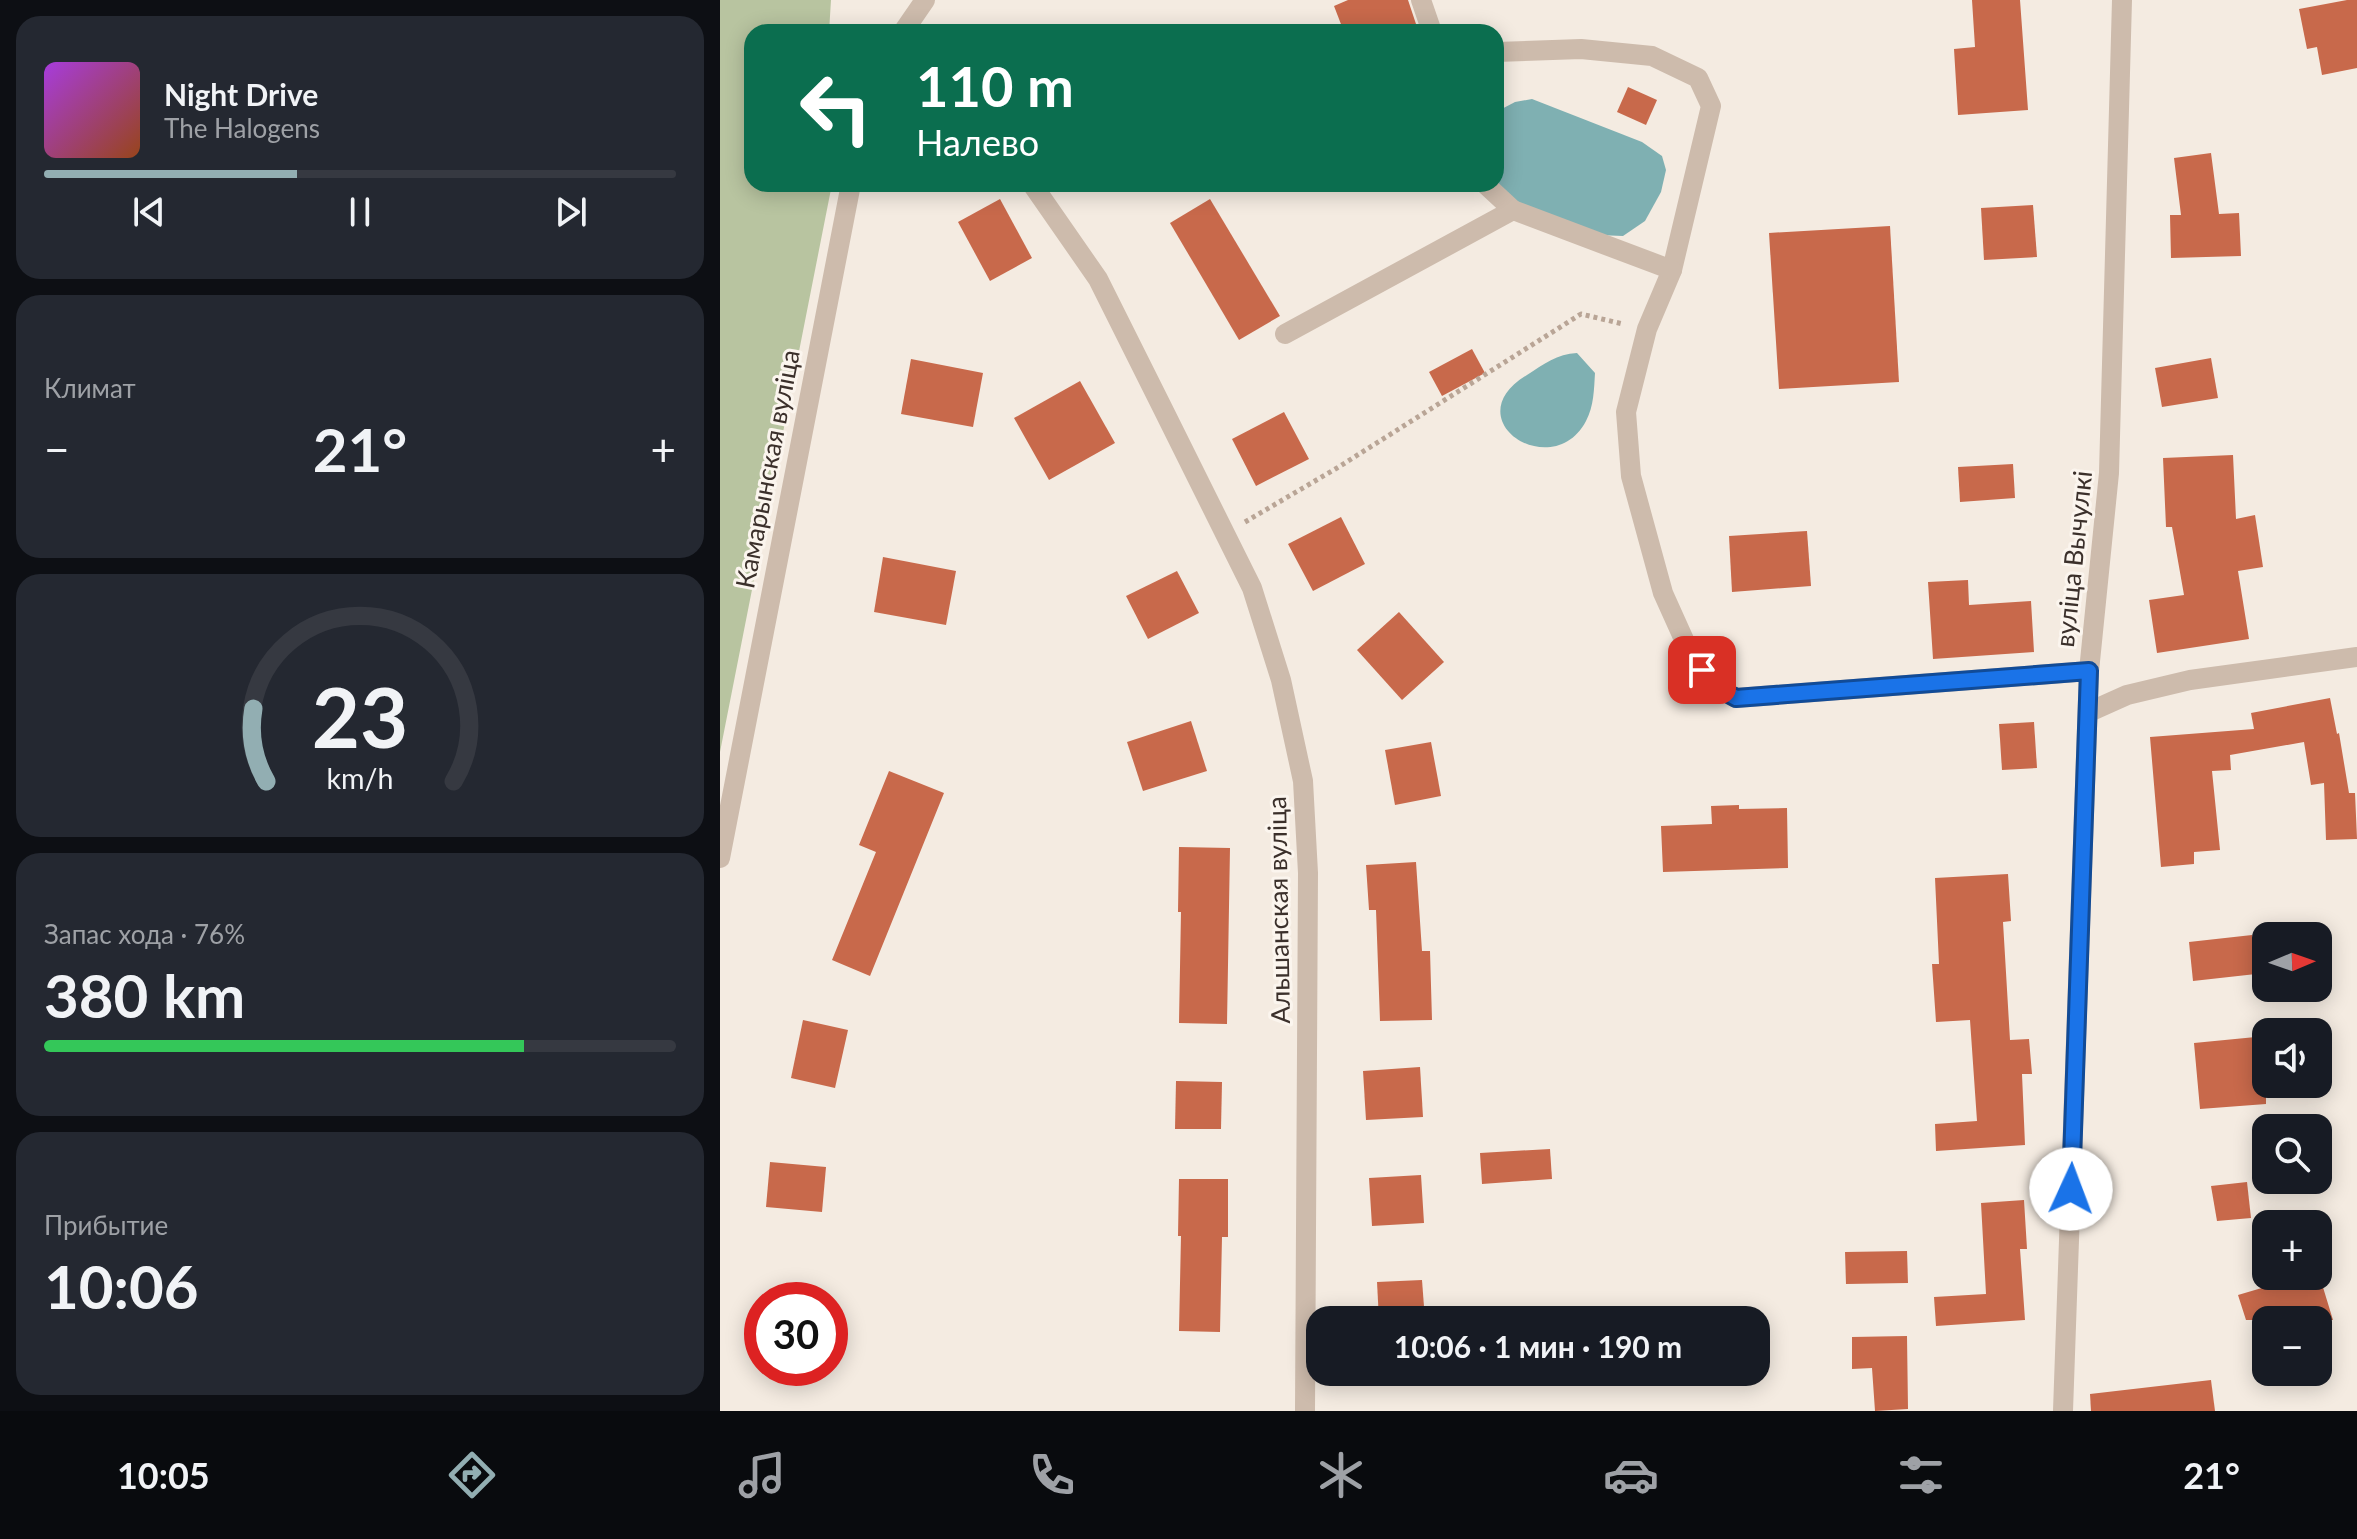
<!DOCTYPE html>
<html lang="ru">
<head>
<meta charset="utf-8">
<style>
	:root { --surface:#171b24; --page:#242831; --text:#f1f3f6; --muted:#9ea1a6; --line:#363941; --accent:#92aeb2 }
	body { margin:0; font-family:Lato,sans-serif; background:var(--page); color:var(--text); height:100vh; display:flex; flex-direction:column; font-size:30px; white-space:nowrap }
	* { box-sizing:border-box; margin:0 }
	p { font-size:26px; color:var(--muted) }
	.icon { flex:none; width:44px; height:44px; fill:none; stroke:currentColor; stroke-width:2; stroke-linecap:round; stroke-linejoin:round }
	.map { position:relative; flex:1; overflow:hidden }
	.side { display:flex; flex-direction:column; gap:16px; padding:16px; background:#0d0f14; width:720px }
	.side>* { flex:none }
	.hud { position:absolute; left:24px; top:24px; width:760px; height:168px; border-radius:24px; box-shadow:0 4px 20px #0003; background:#0b6e4f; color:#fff; overflow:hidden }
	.needle { width:52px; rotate:88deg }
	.buttons { position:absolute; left:1532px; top:922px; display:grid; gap:16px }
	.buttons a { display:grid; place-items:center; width:80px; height:80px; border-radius:16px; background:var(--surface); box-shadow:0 4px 20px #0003; font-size:40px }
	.speed { position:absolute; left:24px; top:1282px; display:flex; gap:16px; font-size:40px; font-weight:700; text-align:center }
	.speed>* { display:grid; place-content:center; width:104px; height:104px; border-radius:50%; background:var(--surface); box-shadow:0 4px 20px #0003; line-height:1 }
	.speed .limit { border:12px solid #d22; background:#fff; color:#111 }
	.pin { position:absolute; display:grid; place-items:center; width:68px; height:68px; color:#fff; margin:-34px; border-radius:16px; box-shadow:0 4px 12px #0006 }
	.me { position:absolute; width:88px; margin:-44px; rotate:2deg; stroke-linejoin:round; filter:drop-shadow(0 0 6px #0008) }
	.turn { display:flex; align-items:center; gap:28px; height:168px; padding:0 40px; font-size:36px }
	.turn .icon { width:104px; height:104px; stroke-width:2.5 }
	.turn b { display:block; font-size:56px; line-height:68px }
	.big { font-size:60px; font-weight:700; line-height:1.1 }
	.side .card { flex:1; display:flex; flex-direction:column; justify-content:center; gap:12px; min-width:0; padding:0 28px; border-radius:24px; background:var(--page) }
	.side .dial { align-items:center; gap:0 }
	.dial svg { height:208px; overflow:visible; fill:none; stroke:var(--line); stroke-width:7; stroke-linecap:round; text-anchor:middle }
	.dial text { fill:var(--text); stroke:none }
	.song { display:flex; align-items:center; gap:24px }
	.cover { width:96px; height:96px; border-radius:12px; background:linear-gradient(135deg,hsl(280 70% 55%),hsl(20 70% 35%)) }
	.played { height:8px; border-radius:4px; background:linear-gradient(90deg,var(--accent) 40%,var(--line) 40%) }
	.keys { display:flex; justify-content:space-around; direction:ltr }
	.heat { display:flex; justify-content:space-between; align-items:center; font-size:44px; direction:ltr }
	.charge { height:12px; border-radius:6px; background:linear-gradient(90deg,#34c759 76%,var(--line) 0) }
	.trip { position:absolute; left:586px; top:1306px; width:464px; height:80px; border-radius:24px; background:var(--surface); box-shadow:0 4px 20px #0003; font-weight:700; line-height:80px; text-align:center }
	.dock { display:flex; height:128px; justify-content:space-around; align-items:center; background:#090b0e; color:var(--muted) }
	.dock .icon { width:56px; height:56px }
	.dock .on { color:var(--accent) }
	.dock b { font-size:36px; color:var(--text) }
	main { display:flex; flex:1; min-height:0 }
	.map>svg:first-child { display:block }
	.green { fill:#b8c4a0 }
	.water { fill:#7fb0b2 }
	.building { fill:#c8694b }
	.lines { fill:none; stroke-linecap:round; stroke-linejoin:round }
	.path { stroke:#b9a596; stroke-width:5; stroke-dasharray:4 4; stroke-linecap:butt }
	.minor { stroke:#cdbbac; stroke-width:20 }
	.route-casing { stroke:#114b97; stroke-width:20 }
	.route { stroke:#1a73e8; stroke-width:14 }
	.labels { text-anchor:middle; stroke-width:6; stroke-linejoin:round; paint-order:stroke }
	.street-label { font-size:26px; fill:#3b302b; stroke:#fbf5ee }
</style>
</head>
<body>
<main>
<section class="side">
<div class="card">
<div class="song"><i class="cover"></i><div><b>Night Drive</b><p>The Halogens</p></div></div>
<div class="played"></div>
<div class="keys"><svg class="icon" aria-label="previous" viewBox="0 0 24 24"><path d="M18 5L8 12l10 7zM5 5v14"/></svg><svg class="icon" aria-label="pause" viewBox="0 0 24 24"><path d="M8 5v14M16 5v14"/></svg><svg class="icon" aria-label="next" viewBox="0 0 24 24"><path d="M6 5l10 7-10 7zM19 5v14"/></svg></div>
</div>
<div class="card"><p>Климат</p>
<div class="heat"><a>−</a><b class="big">21°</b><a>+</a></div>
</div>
<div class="card dial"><svg viewBox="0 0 100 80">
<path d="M14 69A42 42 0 1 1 86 69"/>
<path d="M14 69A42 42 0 0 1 9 41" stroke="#92aeb2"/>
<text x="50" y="56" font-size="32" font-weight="700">23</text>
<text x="50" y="72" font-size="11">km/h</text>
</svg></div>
<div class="card"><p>Запас хода · 76%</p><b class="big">380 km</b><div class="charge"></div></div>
<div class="card"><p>Прибытие</p><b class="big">10:06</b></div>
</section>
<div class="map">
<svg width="1637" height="1411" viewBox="0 0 1637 1411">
	<rect width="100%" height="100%" fill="#f4ebe1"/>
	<!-- green -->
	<polygon class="green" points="0,0 111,0 109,32 32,32 32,184 112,184 0,752"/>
	<!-- water -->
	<g class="water">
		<polygon points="812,99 922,142 942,156 946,170 941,192 925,221 903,236 878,235 801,206 776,184 776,112 795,102"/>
		<path d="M 857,353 L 875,373 C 874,389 874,406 866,421 C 833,484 733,420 807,375 C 824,364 837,354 857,353 Z"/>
	</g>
	<!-- building -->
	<g class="building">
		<polygon points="628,0 688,0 696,24 678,32 624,32 614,6"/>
		<polygon points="1252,0 1300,0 1308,110 1238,115 1234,49 1255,47"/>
		<polygon points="1627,0 1637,0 1637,68 1602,75 1597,47 1587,49 1579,9"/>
		<polygon points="908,87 937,100 926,125 897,112"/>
		<polygon points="1491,153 1499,214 1519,213 1521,256 1451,258 1450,215 1461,215 1454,158"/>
		<polygon points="280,199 312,258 270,281 238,222"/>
		<polygon points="490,199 560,316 519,340 450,223"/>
		<polygon points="1313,205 1317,257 1264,260 1261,208"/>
		<polygon points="1170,226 1179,382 1059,389 1049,233"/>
		<polygon points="752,349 765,373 722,396 709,372"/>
		<polygon points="1491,358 1498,398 1442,407 1435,368"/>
		<polygon points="191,359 263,373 253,427 181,414"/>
		<polygon points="360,381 395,443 329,480 294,418"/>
		<polygon points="564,412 589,459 536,486 512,439"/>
		<polygon points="1513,455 1516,519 1535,515 1543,567 1518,571 1529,639 1437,653 1429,600 1464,595 1452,527 1446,527 1443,458"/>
		<polygon points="1293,464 1295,498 1240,502 1238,467"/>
		<polygon points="621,517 645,564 593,591 568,544"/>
		<polygon points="1087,531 1091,586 1012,592 1009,536"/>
		<polygon points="163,557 236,571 226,625 154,612"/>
		<polygon points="457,571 479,613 428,639 406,596"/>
		<polygon points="1248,580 1249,605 1311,601 1314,652 1213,659 1208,582"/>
		<polygon points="679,612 724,662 682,700 637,650"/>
		<polygon points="1610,698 1617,734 1619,733 1629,793 1635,793 1637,839 1606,840 1604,783 1591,785 1584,742 1510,755 1511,770 1492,771 1500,850 1474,852 1474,864 1441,867 1430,737 1534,729 1531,713"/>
		<polygon points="471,721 487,771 423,791 407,742"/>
		<polygon points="1314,722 1317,768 1282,770 1279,724"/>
		<polygon points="711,742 721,796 675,805 665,750"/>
		<polygon points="169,771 224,793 150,976 112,960 156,852 139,845"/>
		<polygon points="1019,805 1019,809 1067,808 1068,868 943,872 941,826 992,824 991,806"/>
		<polygon points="459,847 510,848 507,1024 459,1023 461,912 458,912"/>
		<polygon points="696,862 702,951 710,951 712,1020 660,1021 656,910 649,910 646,865"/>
		<polygon points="1288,874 1291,921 1283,922 1290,1040 1309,1039 1312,1074 1302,1074 1305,1145 1216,1151 1215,1124 1257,1121 1250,1020 1216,1022 1212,964 1219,964 1215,878"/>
		<polygon points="1532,935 1536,974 1473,981 1469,942"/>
		<polygon points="83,1020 128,1030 115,1088 71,1078"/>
		<polygon points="1546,1036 1546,1104 1480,1109 1474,1043"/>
		<polygon points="700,1067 703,1117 646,1120 643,1071"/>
		<polygon points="456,1081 502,1082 501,1129 455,1129"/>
		<polygon points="830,1149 832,1179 762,1184 760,1153"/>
		<polygon points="50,1162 106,1167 102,1212 46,1207"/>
		<polygon points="701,1175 704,1223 652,1226 649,1178"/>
		<polygon points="459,1179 508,1179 508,1237 502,1237 500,1332 459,1331 461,1236 458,1236"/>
		<polygon points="1527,1182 1531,1218 1497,1221 1491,1186"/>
		<polygon points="1304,1200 1307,1249 1300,1249 1305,1320 1216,1326 1214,1297 1266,1294 1261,1203"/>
		<polygon points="1187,1251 1188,1283 1126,1284 1125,1252"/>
		<polygon points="1598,1271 1613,1320 1526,1320 1518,1295 1582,1276 1598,1276"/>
		<polygon points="702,1280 705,1320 659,1320 657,1282"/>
		<polygon points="1187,1336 1188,1409 1155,1411 1152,1368 1132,1369 1132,1337"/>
		<polygon points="1491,1380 1495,1411 1371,1411 1370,1394"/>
	</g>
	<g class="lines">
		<!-- path -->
		<polyline class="path" points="525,522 617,468 861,314 903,324"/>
		<!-- minor -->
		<g class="minor">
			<polyline points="701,0 712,32"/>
			<polyline points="183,32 205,0"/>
			<polyline points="776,52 861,49 932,56 978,78 991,106 952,270 927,329 906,412 911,476 943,593 970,653 994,686 1016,698 1369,671"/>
			<polyline points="312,184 378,279 443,409 532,588 561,680 583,781 588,873 585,1411"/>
			<polyline points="765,184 793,210"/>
			<polyline points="565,334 793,210 952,270"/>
			<polyline points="1369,712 1407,695 1470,680 1637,657"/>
			<polyline points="0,858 131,184"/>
			<polyline points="1343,1411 1369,671 1389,473 1402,0"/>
		</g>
	</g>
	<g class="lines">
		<defs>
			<polyline id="route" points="982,670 994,686 1016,698 1369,671 1351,1189"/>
		</defs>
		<!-- route casing -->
		<use href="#route" class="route-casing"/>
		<!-- route -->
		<use href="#route" class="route"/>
	</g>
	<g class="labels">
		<!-- street labels -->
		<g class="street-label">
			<text transform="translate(48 469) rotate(-79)" y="9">Камарынская вуліца</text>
			<text transform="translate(1354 559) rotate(-84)" y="9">вуліца Вычулкі</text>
			<text transform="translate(559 910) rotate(-91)" y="9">Альшанская вуліца</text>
		</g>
	</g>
</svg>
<div class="buttons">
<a><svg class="needle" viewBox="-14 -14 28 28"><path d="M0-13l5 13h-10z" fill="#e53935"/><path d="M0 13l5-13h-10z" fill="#9ea1a6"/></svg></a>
<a><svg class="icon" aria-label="sound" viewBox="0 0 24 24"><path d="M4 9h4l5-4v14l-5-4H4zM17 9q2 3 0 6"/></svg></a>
<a><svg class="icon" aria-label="search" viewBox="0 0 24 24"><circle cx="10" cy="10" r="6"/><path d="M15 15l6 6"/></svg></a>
<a>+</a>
<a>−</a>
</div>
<div class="speed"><div class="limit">30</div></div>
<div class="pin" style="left:982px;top:670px;background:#d93025"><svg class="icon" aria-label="arrive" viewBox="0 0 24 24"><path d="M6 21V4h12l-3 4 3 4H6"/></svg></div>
<svg class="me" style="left:1351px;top:1189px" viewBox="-20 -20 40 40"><circle r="19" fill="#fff"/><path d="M0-13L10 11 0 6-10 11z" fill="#1a73e8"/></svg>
<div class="trip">10:06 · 1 мин · 190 m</div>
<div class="hud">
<div class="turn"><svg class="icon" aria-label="left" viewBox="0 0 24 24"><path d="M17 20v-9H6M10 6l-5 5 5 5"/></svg><div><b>110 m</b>Налево</div></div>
</div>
</div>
</main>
<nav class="dock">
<b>10:05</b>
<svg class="icon on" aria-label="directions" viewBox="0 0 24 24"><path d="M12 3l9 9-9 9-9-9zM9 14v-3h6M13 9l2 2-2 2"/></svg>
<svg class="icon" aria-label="music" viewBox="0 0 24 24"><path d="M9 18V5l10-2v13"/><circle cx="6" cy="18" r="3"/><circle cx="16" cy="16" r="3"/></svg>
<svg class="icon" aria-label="phone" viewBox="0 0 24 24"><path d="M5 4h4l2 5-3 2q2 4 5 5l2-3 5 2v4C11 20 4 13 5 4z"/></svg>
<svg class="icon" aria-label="climate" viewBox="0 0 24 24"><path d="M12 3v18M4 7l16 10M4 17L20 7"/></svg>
<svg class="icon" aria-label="car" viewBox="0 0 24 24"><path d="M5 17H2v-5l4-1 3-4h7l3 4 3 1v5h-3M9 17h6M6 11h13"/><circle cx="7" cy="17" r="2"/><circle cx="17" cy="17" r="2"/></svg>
<svg class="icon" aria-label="filters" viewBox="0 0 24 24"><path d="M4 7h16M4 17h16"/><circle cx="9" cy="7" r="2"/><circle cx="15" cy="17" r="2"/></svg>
<b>21°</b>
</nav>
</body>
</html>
